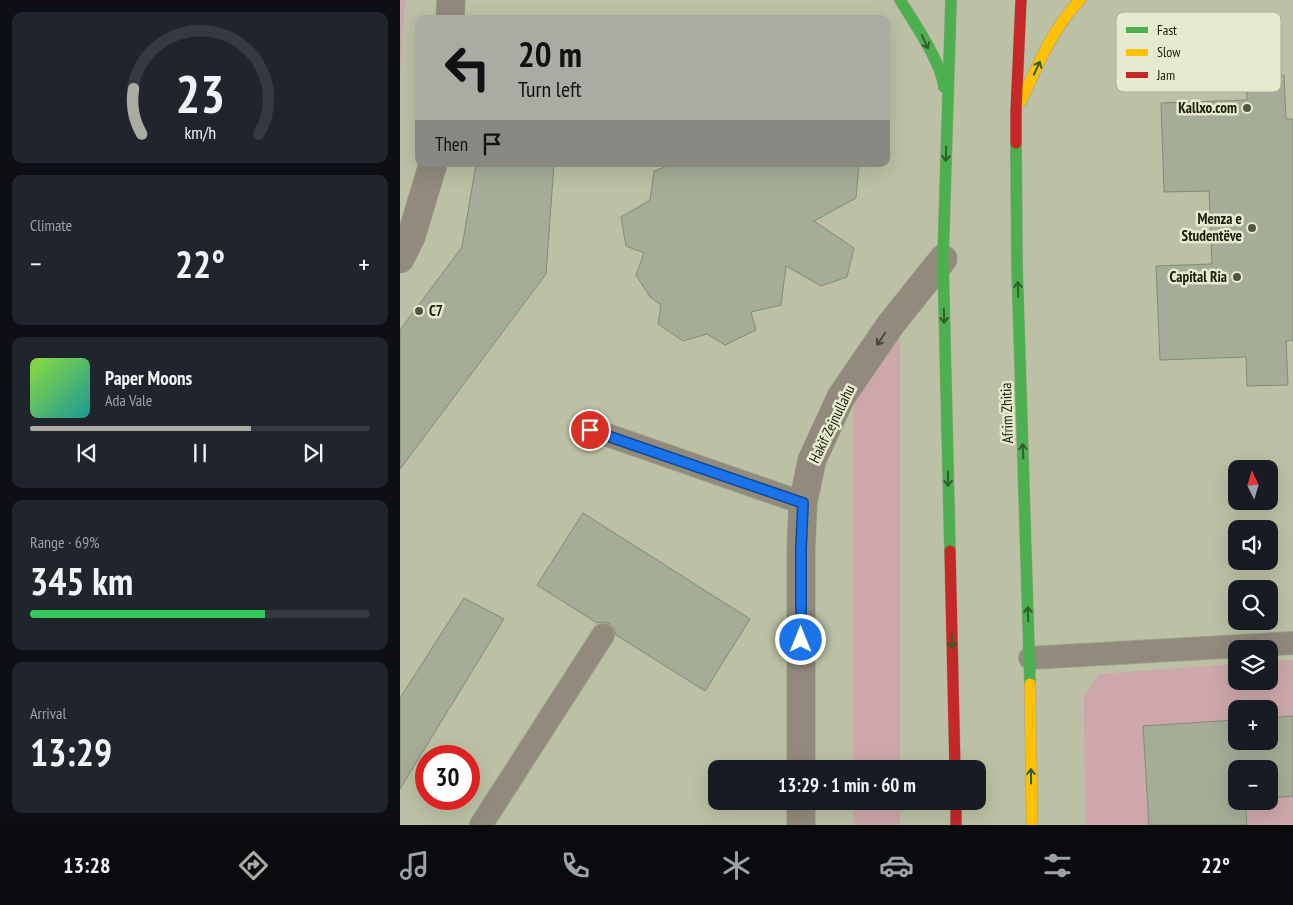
<!DOCTYPE html>
<html lang="en">
<head>
<meta charset="utf-8">
<style>
	:root { --surface:#171b24; --page:#20242c; --text:#f1f3f6; --muted:#9ea1a6; --line:#363941; --accent:#aaaca4 }
	body { margin:0; font-family:"PT Sans Narrow",sans-serif; background:var(--page); color:var(--text); height:100vh; display:flex; flex-direction:column; font-size:19px; white-space:nowrap }
	* { box-sizing:border-box; margin:0 }
	p { font-size:16px; color:var(--muted) }
	.icon { flex:none; width:28px; height:28px; fill:none; stroke:currentColor; stroke-width:2; stroke-linecap:round; stroke-linejoin:round }
	.map { position:relative; flex:1; overflow:hidden }
	.details { display:flex; flex-direction:column; gap:12px; padding:12px; background:#0d0f14; width:400px }
	.details>* { flex:none }
	.banner { position:absolute; left:15px; top:15px; width:475px; height:152px; border-radius:10px; box-shadow:0 5px 20px #0002; background:#aaaca4; color:#111; overflow:hidden }
	.needle { width:32px; rotate:355deg }
	.tools { position:absolute; left:828px; top:460px; display:grid; gap:10px }
	.tools a { display:grid; place-items:center; width:50px; height:50px; border-radius:10px; background:var(--surface); box-shadow:0 5px 20px #0002; font-size:25px }
	.speed { position:absolute; left:15px; top:745px; display:flex; gap:10px; font-size:25px; font-weight:700; text-align:center }
	.speed>* { display:grid; place-content:center; width:65px; height:65px; border-radius:50%; background:var(--surface); box-shadow:0 5px 20px #0002; line-height:1 }
	.speed .limit { border:8px solid #d22; background:#fff; color:#111 }
	.pin { position:absolute; display:grid; place-items:center; width:42px; height:42px; color:#fff; margin:-21px; border:2px solid #fff; border-radius:50%; box-shadow:0 1px 5px #0007 }
	.me { position:absolute; width:55px; margin:-28px; rotate:0deg; stroke-linejoin:round; filter:drop-shadow(0 0 4px #0008) }
	.turn { display:flex; align-items:center; gap:18px; height:105px; padding:0 20px; font-size:22px }
	.turn .icon { width:65px; height:65px; stroke-width:2.5 }
	.turn b { display:block; font-size:35px; line-height:42px }
	.then { display:flex; align-items:center; height:48px; padding:0 20px; background:#0003; gap:10px; font-size:19px }
	.big { font-size:38px; font-weight:800; line-height:1.1 }
	.details .tile { flex:1; display:flex; flex-direction:column; justify-content:center; gap:8px; min-width:0; padding:0 18px; border-radius:10px; background:var(--page) }
	.details .dial { align-items:center; gap:0 }
	.dial svg { height:130px; overflow:visible; fill:none; stroke:var(--line); stroke-width:7; stroke-linecap:round; text-anchor:middle }
	.dial text { fill:var(--text); stroke:none }
	.song { display:flex; align-items:center; gap:15px }
	.cover { width:60px; height:60px; border-radius:8px; background:linear-gradient(135deg,hsl(90 70% 55%),hsl(180 70% 35%)) }
	.played { height:5px; border-radius:2px; background:linear-gradient(90deg,var(--accent) 65%,var(--line) 65%) }
	.keys { display:flex; justify-content:space-around; direction:ltr }
	.heat { display:flex; justify-content:space-between; align-items:center; font-size:28px; direction:ltr }
	.charge { height:8px; border-radius:4px; background:linear-gradient(90deg,#34c759 69%,var(--line) 0) }
	.trip { position:absolute; left:308px; top:760px; width:278px; height:50px; border-radius:10px; background:var(--surface); box-shadow:0 5px 20px #0002; font-weight:800; line-height:50px; text-align:center }
	.menu { display:flex; height:80px; justify-content:space-around; align-items:center; background:#090b0e; color:var(--muted) }
	.menu .icon { width:35px; height:35px }
	.menu .active { color:var(--accent) }
	.menu b { font-size:22px; color:var(--text) }
	main { display:flex; flex:1; min-height:0 }
	.map>svg:first-child { display:block }
	.green { fill:#cda7a9; fill-rule:evenodd }
	.building { fill:#a5ad98; stroke:#838b77 }
	.lines { fill:none; stroke-linecap:round; stroke-linejoin:round }
	.lane-casing { stroke:#9a9e88; stroke-width:24 }
	.street-casing { stroke:#9a9e88; stroke-width:29 }
	.fast-casing { stroke:#9a9e88; stroke-width:12 }
	.slow-casing { stroke:#9a9e88; stroke-width:12 }
	.jam-casing { stroke:#9a9e88; stroke-width:12 }
	.lane { stroke:#928a7c; stroke-width:22 }
	.street { stroke:#928a7c; stroke-width:28 }
	.fast { stroke:#4caf50; stroke-width:11 }
	.slow { stroke:#ffc107; stroke-width:11 }
	.jam { stroke:#c62828; stroke-width:11 }
	.oneway { stroke:#305f28 }
	.oneway2 { stroke:#4a4936 }
	.route-casing { stroke:#114b97; stroke-width:12 }
	.route { stroke:#1a73e8; stroke-width:9 }
	.poi-dot { fill:#53563f; stroke:#e6ebd0; stroke-width:2 }
	.labels { text-anchor:middle; stroke-width:5; stroke-linejoin:round; paint-order:stroke }
	.poi-label { font-size:15px; font-weight:bold; fill:#1a1d08; stroke:#e6ebd0; text-anchor:end }
	.street-label { font-size:15px; fill:#1a1d08; stroke:#e6ebd0 }
	.key { fill:#e6ebd0; stroke:#a9ad94; stroke-width:1 }
	.key-label { font-size:14px; fill:#1a1d08 }
</style>
</head>
<body>
<main>
<section class="details">
<div class="tile dial"><svg viewBox="0 0 100 80">
<path d="M14 69A42 42 0 1 1 86 69"/>
<path d="M14 69A42 42 0 0 1 9 41" stroke="#aaaca4"/>
<text x="50" y="56" font-size="32" font-weight="700">23</text>
<text x="50" y="72" font-size="11">km/h</text>
</svg></div>
<div class="tile"><p>Climate</p>
<div class="heat"><a>−</a><b class="big">22°</b><a>+</a></div>
</div>
<div class="tile">
<div class="song"><i class="cover"></i><div><b>Paper Moons</b><p>Ada Vale</p></div></div>
<div class="played"></div>
<div class="keys"><svg class="icon" aria-label="previous" viewBox="0 0 24 24"><path d="M18 5L8 12l10 7zM5 5v14"/></svg><svg class="icon" aria-label="pause" viewBox="0 0 24 24"><path d="M8 5v14M16 5v14"/></svg><svg class="icon" aria-label="next" viewBox="0 0 24 24"><path d="M6 5l10 7-10 7zM19 5v14"/></svg></div>
</div>
<div class="tile"><p>Range · 69%</p><b class="big">345 km</b><div class="charge"></div></div>
<div class="tile"><p>Arrival</p><b class="big">13:29</b></div>
</section>
<div class="map">
<svg width="893" height="825" viewBox="0 0 893 825">
	<rect width="100%" height="100%" fill="#bcc1a5"/>
	<!-- green -->
	<g class="green">
		<polygon points="0,0 5,0 0,72"/>
		<polygon points="500,330 500,769 453,769 453,408 472,362"/>
		<path d="M 893,660 L 893,825 L 685,825 L 684,696 L 699,674 L 836,664 L 836,681 L 869,681 L 869,661 ZM 836,709 L 869,709 L 869,741 L 836,741 ZM 836,769 L 869,769 L 869,801 L 836,801 Z"/>
		<rect x="453" y="801" width="47" height="24"/>
	</g>
	<!-- building -->
	<g class="building">
		<polygon points="884,75 886,119 893,119 893,340 886,341 888,385 847,386 846,357 760,360 756,266 812,264 809,191 764,192 761,103 847,100 846,77"/>
		<polygon points="76,164 154,164 146,274 0,469 0,330 62,247"/>
		<polygon points="273,164 459,164 456,198 414,221 454,248 447,277 421,286 386,266 381,305 351,312 356,330 325,345 307,334 283,341 258,324 261,305 250,297 236,275 244,253 226,246 221,217 250,200 254,171"/>
		<polygon points="183,513 350,619 305,691 216,635 214,629 210,624 203,622 197,623 137,585"/>
		<polygon points="64,598 104,619 0,789 0,698"/>
		<polygon points="893,716 893,796 869,798 869,769 836,769 836,801 845,801 847,825 749,825 743,726 836,720 836,741 869,741 869,718"/>
	</g>
	<g class="lines">
		<defs>
			<g id="lane">
				<polyline points="190,429 403,503"/>
				<polyline points="630,658 893,643"/>
				<polyline points="81,825 203,635"/>
			</g>
			<g id="street">
				<polyline points="50,19 51,0"/>
				<polyline points="0,259 11,237 33,164"/>
				<polyline points="401,769 401,549 403,503 412,460 441,397 491,324 543,259"/>
				<polyline points="401,801 401,825"/>
			</g>
			<g id="fast">
				<path d="M 500,0 C 514,23 541,61 544,87"/>
				<polyline points="616,143 617,265 630,684"/>
				<polyline points="550,551 543,259 551,0"/>
			</g>
			<g id="slow">
				<path d="M 621,101 C 638,65 652,29 680,0"/>
				<polyline points="630,684 632,825"/>
			</g>
			<g id="jam">
				<polyline points="616,143 616,111 621,0"/>
				<polyline points="550,551 555,769"/>
				<polyline points="556,801 556,825"/>
			</g>
		</defs>
		<!-- lane casing -->
		<use href="#lane" class="lane-casing"/>
		<!-- street casing -->
		<use href="#street" class="street-casing"/>
		<!-- fast casing -->
		<use href="#fast" class="fast-casing"/>
		<!-- slow casing -->
		<use href="#slow" class="slow-casing"/>
		<!-- jam casing -->
		<use href="#jam" class="jam-casing"/>
		<!-- lane -->
		<use href="#lane" class="lane"/>
		<!-- street -->
		<use href="#street" class="street"/>
		<!-- fast -->
		<use href="#fast" class="fast"/>
		<!-- slow -->
		<use href="#slow" class="slow"/>
		<!-- jam -->
		<use href="#jam" class="jam"/>
	</g>
	<!-- one-way arrows -->
	<defs><path id="oneway-shaft" d="M-6 0H5M1.5-3L5.5 0L1.5 3" fill="none" stroke-width="1.6" stroke-linecap="round" stroke-linejoin="round" transform="scale(1.25)"/></defs>
	<g class="oneway">
		<use href="#oneway-shaft" transform="translate(525 42) rotate(65)"/>
		<use href="#oneway-shaft" transform="translate(637 68) rotate(-65)"/>
		<use href="#oneway-shaft" transform="translate(546 154) rotate(92)"/>
		<use href="#oneway-shaft" transform="translate(618 289) rotate(-92)"/>
		<use href="#oneway-shaft" transform="translate(544 316) rotate(89)"/>
		<use href="#oneway-shaft" transform="translate(623 451) rotate(-92)"/>
		<use href="#oneway-shaft" transform="translate(548 479) rotate(89)"/>
		<use href="#oneway-shaft" transform="translate(628 614) rotate(-92)"/>
		<use href="#oneway-shaft" transform="translate(552 641) rotate(89)"/>
		<use href="#oneway-shaft" transform="translate(631 776) rotate(-91)"/>
	</g>
	<use class="oneway2" href="#oneway-shaft" transform="translate(481 339) rotate(124)"/>
	<g class="lines">
		<defs>
			<polyline id="route" points="190,430 403,503 401,549 401,640"/>
		</defs>
		<!-- route casing -->
		<use href="#route" class="route-casing"/>
		<!-- route -->
		<use href="#route" class="route"/>
	</g>
	<!-- markers -->
	<g class="poi-dot">
		<circle cx="847" cy="108" r="5"/>
		<circle cx="852" cy="228" r="5"/>
		<circle cx="837" cy="277" r="5"/>
		<circle cx="19" cy="311" r="5"/>
	</g>
	<g class="labels">
		<!-- poi labels -->
		<g class="poi-label">
			<text x="837" y="113">Kallxo.com</text>
			<text x="842" y="224">Menza e<tspan x="842" dy="17">Studentëve</tspan></text>
			<text x="827" y="282">Capital Ria</text>
			<text x="29" y="316" text-anchor="start">C7</text>
		</g>
		<!-- street labels -->
		<g class="street-label">
			<text transform="translate(607 413) rotate(-92)" y="5">Afrim Zhitia</text>
			<text transform="translate(432 424) rotate(-64)" y="5">Hakif Zejnullahu</text>
		</g>
	</g>
	<!-- legend -->
	<rect x="716" y="12" width="165" height="80" rx="8" class="key"/>
	<rect x="726" y="27" width="22" height="6" fill="#4caf50"/>
	<rect x="726" y="49" width="22" height="7" fill="#ffc107"/>
	<rect x="726" y="72" width="22" height="6" fill="#c62828"/>
	<g class="key-label">
		<text x="757" y="35">Fast</text>
		<text x="757" y="57">Slow</text>
		<text x="757" y="80">Jam</text>
	</g>
</svg>
<div class="tools">
<a><svg class="needle" viewBox="-14 -14 28 28"><path d="M0-13l5 13h-10z" fill="#e53935"/><path d="M0 13l5-13h-10z" fill="#9ea1a6"/></svg></a>
<a><svg class="icon" aria-label="sound" viewBox="0 0 24 24"><path d="M4 9h4l5-4v14l-5-4H4zM17 9q2 3 0 6"/></svg></a>
<a><svg class="icon" aria-label="search" viewBox="0 0 24 24"><circle cx="10" cy="10" r="6"/><path d="M15 15l6 6"/></svg></a>
<a><svg class="icon" aria-label="layers" viewBox="0 0 24 24"><path d="M12 4l9 5-9 5-9-5zM3 14l9 5 9-5"/></svg></a>
<a>+</a>
<a>−</a>
</div>
<div class="speed"><div class="limit">30</div></div>
<div class="pin" style="left:190px;top:430px;background:#d93025"><svg class="icon" aria-label="arrive" viewBox="0 0 24 24"><path d="M6 21V4h12l-3 4 3 4H6"/></svg></div>
<svg class="me" style="left:401px;top:640px" viewBox="-20 -20 40 40"><circle r="17" fill="#1a73e8" stroke="#fff" stroke-width="3"/><path d="M0-11L8 9 0 5-8 9z" fill="#fff"/></svg>
<div class="trip">13:29 · 1 min · 60 m</div>
<div class="banner">
<div class="turn"><svg class="icon" aria-label="left" viewBox="0 0 24 24"><path d="M17 20v-9H6M10 6l-5 5 5 5"/></svg><div><b>20 m</b>Turn left</div></div>
<div class="then">Then<svg class="icon" aria-label="arrive" viewBox="0 0 24 24"><path d="M6 21V4h12l-3 4 3 4H6"/></svg></div>
</div>
</div>
</main>
<nav class="menu">
<b>13:28</b>
<svg class="icon active" aria-label="directions" viewBox="0 0 24 24"><path d="M12 3l9 9-9 9-9-9zM9 14v-3h6M13 9l2 2-2 2"/></svg>
<svg class="icon" aria-label="music" viewBox="0 0 24 24"><path d="M9 18V5l10-2v13"/><circle cx="6" cy="18" r="3"/><circle cx="16" cy="16" r="3"/></svg>
<svg class="icon" aria-label="phone" viewBox="0 0 24 24"><path d="M5 4h4l2 5-3 2q2 4 5 5l2-3 5 2v4C11 20 4 13 5 4z"/></svg>
<svg class="icon" aria-label="climate" viewBox="0 0 24 24"><path d="M12 3v18M4 7l16 10M4 17L20 7"/></svg>
<svg class="icon" aria-label="car" viewBox="0 0 24 24"><path d="M5 17H2v-5l4-1 3-4h7l3 4 3 1v5h-3M9 17h6M6 11h13"/><circle cx="7" cy="17" r="2"/><circle cx="17" cy="17" r="2"/></svg>
<svg class="icon" aria-label="filters" viewBox="0 0 24 24"><path d="M4 7h16M4 17h16"/><circle cx="9" cy="7" r="2"/><circle cx="15" cy="17" r="2"/></svg>
<b>22°</b>
</nav>
</body>
</html>
